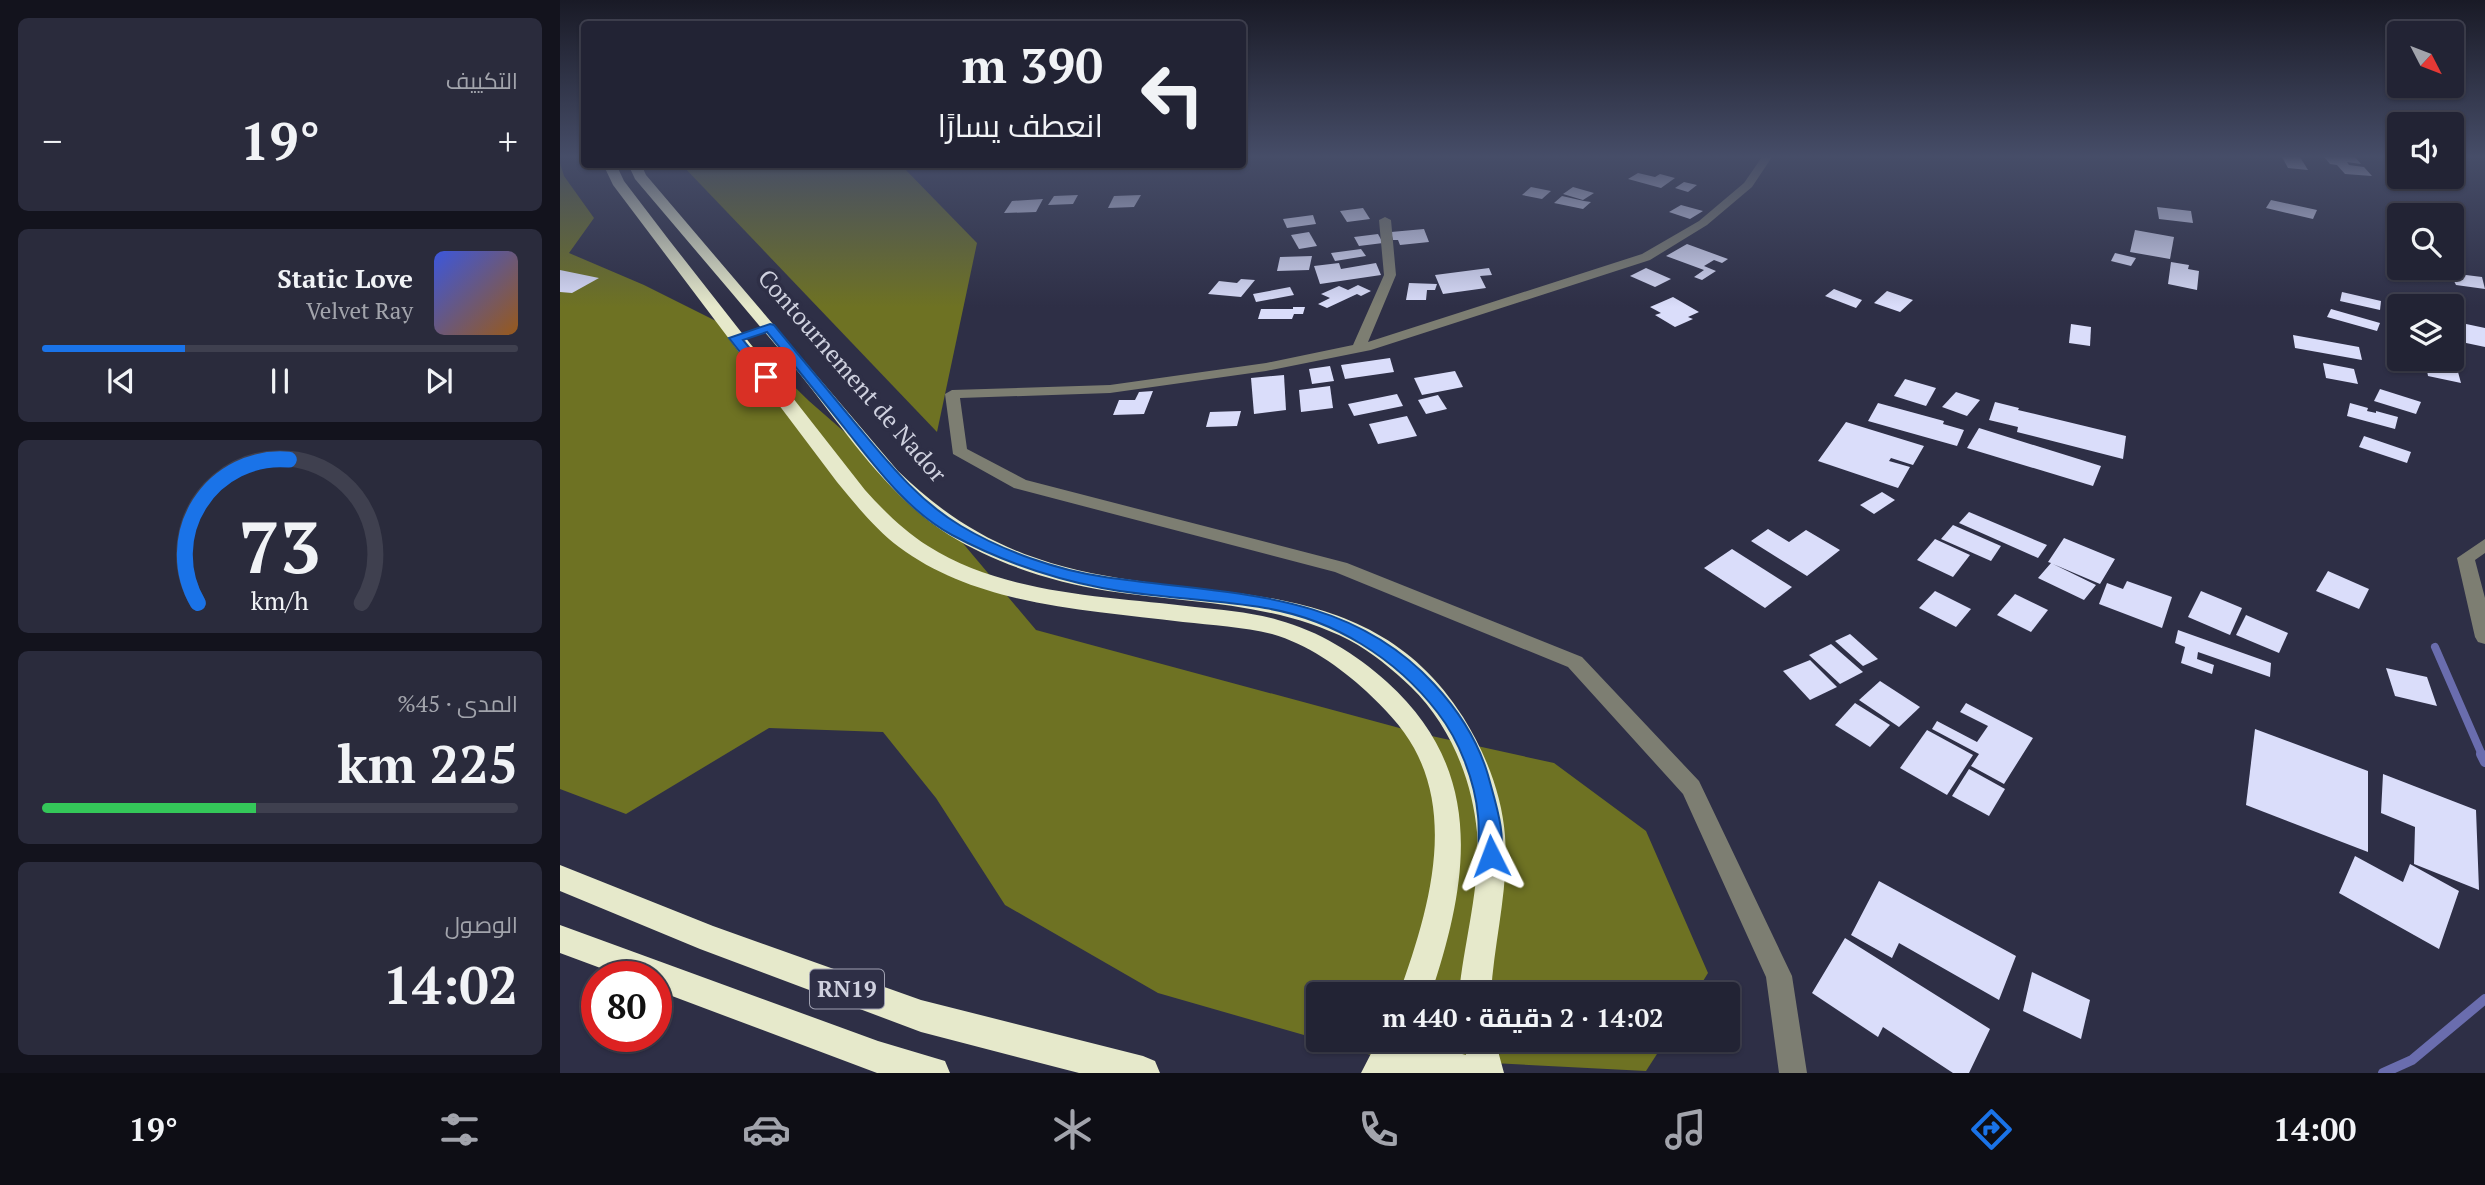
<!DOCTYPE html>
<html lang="ar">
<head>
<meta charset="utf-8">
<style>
	:root { --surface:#222334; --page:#2a2b3c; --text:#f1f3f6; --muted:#a2a4ac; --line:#3f404f; --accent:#1a73e8 }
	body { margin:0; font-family:"PT Serif",Cairo,serif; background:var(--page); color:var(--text); direction:rtl; height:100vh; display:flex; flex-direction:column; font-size:26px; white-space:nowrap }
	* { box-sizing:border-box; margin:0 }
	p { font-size:23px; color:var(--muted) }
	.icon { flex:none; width:38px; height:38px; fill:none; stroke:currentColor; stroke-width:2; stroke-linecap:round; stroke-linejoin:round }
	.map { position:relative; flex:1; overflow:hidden; direction:ltr }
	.drawer { display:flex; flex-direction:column; gap:18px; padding:18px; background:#13131d; width:560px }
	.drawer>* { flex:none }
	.hud { position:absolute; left:21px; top:21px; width:665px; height:147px; border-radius:7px; box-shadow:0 2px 5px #0004,0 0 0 2px var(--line); direction:rtl; background:#222334; color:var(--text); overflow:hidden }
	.needle { width:46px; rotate:132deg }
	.buttons { position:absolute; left:1827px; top:21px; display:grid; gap:14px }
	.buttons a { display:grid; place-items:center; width:77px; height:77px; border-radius:7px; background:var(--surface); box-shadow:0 2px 5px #0004,0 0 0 2px var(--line); font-size:35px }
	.speed { position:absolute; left:21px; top:961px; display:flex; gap:14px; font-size:35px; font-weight:700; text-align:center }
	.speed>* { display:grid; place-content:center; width:91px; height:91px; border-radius:50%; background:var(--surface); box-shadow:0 2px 5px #0004,0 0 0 2px var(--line); line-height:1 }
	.speed .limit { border:10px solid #d22; background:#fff; color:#111 }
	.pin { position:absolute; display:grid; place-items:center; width:60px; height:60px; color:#fff; margin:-30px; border-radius:14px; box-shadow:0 4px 10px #0006 }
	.me { position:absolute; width:77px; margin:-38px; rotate:357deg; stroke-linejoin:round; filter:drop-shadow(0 0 5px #0008) }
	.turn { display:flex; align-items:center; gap:24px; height:147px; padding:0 28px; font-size:32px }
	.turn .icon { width:91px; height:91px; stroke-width:2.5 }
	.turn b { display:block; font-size:49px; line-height:60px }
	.big { font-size:52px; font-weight:700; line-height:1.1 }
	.drawer .widget { flex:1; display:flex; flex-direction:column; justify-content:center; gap:10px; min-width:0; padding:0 24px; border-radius:10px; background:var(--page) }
	.drawer .dial { align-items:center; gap:0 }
	.dial svg { height:182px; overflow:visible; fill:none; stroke:var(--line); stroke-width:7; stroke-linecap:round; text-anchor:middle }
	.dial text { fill:var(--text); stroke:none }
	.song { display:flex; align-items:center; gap:21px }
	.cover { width:84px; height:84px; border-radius:10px; background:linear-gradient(135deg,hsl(230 70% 55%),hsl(30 70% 35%)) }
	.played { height:7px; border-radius:4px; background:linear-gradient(90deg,var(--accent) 30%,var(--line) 30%) }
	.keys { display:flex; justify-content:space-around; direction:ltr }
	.heat { display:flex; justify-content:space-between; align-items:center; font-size:38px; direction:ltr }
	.charge { height:10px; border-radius:5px; background:linear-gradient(90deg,#34c759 45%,var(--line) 0) }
	.trip { position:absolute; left:746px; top:982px; width:434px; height:70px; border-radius:7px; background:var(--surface); box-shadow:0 2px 5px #0004,0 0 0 2px var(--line); font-weight:700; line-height:70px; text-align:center; direction:rtl }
	.dock { display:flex; height:112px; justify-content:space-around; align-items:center; background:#0e0e15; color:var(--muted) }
	.dock .icon { width:49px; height:49px }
	.dock .on { color:var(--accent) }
	.dock b { font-size:32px; color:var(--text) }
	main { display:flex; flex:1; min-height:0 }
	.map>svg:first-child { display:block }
	.forest { fill:#6e7223 }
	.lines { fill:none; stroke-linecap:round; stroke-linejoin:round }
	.stream-far1 { stroke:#6a6dae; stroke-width:8 }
	.stream { stroke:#6a6dae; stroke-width:10 }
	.building { fill:#daddfa }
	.minor { fill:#7d7e72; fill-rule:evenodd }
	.highway { fill:#e6e9cb; fill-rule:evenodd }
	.route { fill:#1a73e8; stroke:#114b97; stroke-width:2 }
	.labels { text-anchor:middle; stroke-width:7; stroke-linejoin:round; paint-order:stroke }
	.shield { fill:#2e2f46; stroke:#9fa0b1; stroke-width:2 }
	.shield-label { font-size:23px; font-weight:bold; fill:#cfd1df }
	.street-label { font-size:24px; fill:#cfd1df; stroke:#2e2f46 }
</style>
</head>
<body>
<main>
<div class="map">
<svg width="1925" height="1073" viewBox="0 0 1925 1073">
	<rect width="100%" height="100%" fill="#2e2f46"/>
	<!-- forest -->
	<g class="forest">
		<polygon points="0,163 4,176 34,218 9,253 84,285 178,332 249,401 328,470 401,541 476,630 858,733 994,763 1086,831 1148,973 1135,994 758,994 758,1039 598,993 445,905 376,798 323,732 209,728 66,814 0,789"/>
		<polygon points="122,165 341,165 417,243 377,432"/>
		<polygon points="758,1040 1106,1040 1086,1071 818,1057"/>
	</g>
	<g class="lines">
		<!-- stream-far1 -->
		<polyline class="stream-far1" points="1875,647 1922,755"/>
		<!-- stream -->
		<g class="stream">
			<polyline points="1921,754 1925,762"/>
			<polyline points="1823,1073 1852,1060 1925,999"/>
		</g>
	</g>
	<!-- building -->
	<g class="building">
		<polygon points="1722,157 1740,157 1748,170 1728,168"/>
		<polygon points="1764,157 1795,157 1801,164 1787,162 1789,165 1804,167 1812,176 1785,174 1777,165 1770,164"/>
		<polygon points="1078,173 1095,177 1100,174 1115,178 1101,188 1068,179"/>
		<polygon points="1124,182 1137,185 1128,192 1115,188"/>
		<polygon points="971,187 991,191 982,199 962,195"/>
		<polygon points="1013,187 1034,193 1023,200 1003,194"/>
		<polygon points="518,195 513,204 488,205 494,196"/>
		<polygon points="581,195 574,207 548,208 554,196"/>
		<polygon points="1002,196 1024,201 1031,202 1023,209 994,203"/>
		<polygon points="483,199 476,212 444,213 452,201"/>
		<polygon points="1711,200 1757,210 1753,219 1706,208"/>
		<polygon points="1121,205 1143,211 1130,219 1109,212"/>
		<polygon points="1597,207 1631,211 1633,223 1599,219"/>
		<polygon points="803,208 810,219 787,222 780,211"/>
		<polygon points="753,215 756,224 727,228 723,219"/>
		<polygon points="864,229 869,242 840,245 838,240 833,240 831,232"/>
		<polygon points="1575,230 1614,237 1610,259 1570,252"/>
		<polygon points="749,232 757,246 739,249 731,235"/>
		<polygon points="818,234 823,243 799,246 794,237"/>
		<polygon points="1127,244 1168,259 1162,263 1154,260 1144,266 1156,271 1142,280 1134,277 1144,270 1106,256"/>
		<polygon points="801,249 806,256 775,261 771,253"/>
		<polygon points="1555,253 1576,258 1571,266 1551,261"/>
		<polygon points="752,256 749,270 717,271 720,257"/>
		<polygon points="1611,262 1629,265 1628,269 1639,271 1637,290 1608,284"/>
		<polygon points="779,263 781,269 816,263 821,275 760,284 754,266"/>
		<polygon points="929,268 932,275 920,276 926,288 883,294 875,275"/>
		<polygon points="1086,268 1111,279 1095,287 1070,276"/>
		<polygon points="0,270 39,278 12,293 0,292"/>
		<polygon points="1890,273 1922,277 1925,289 1896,285"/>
		<polygon points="681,279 695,280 681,297 648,294 659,281 677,283"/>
		<polygon points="849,283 877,284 875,290 867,290 866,300 846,300"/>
		<polygon points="798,285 811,291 801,296 797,294 767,308 758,304 770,298 761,294 779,286 788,290"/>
		<polygon points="730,287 734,295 696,302 693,294"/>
		<polygon points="1274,289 1302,300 1296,308 1265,296"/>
		<polygon points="1327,291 1353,300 1340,312 1314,303"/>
		<polygon points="1782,292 1821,301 1820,310 1780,301"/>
		<polygon points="1113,297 1139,312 1128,317 1133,319 1115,327 1095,315 1101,313 1090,307"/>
		<polygon points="733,307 745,307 743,314 734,314 732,319 698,319 701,309 733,309"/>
		<polygon points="1771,309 1820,323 1817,331 1767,317"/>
		<polygon points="1892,321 1925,328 1925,347 1892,340"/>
		<polygon points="1511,324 1531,327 1530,346 1509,343"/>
		<polygon points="1733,335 1799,347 1802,360 1735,348"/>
		<polygon points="830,358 834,372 785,379 781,365"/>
		<polygon points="1763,363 1794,369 1798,384 1766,378"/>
		<polygon points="1866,365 1898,372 1901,383 1868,376"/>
		<polygon points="770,366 774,381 752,384 749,369"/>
		<polygon points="895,371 903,387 862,395 854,378"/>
		<polygon points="724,375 726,410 694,414 691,378"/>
		<polygon points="1345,379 1376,388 1366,406 1334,396"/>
		<polygon points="770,386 773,408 741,412 739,390"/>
		<polygon points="1820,389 1861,402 1856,414 1814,401"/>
		<polygon points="593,391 584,414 553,415 559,400 575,400 579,392"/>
		<polygon points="1396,392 1420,400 1407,416 1382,407"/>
		<polygon points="837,394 843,406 794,416 788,404"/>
		<polygon points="878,395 887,409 866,414 858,400"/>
		<polygon points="1435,402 1459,408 1458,410 1566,436 1563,459 1457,432 1458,427 1429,420"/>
		<polygon points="1318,403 1384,421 1383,424 1404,430 1397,446 1308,421"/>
		<polygon points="1790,403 1808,408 1807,411 1816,413 1816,411 1838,417 1835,429 1787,416"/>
		<polygon points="681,411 677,426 646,427 650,412"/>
		<polygon points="847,416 857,436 818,444 809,424"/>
		<polygon points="1286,422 1364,446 1353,465 1331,458 1329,461 1350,467 1338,488 1258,461"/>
		<polygon points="1419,428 1541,466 1533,486 1407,448"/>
		<polygon points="1804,436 1851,452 1847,463 1799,447"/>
		<polygon points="1322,492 1335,500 1314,514 1300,505"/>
		<polygon points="1409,512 1487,545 1478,558 1399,523"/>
		<polygon points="1393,525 1441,546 1431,561 1381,539"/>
		<polygon points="1208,529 1229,542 1246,530 1280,550 1247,576 1191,541"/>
		<polygon points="1504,538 1555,559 1540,584 1493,564 1536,585 1524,600 1478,578 1491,563 1488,562"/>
		<polygon points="1375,539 1410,555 1393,577 1357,560"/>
		<polygon points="1172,549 1232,587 1205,608 1144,568"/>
		<polygon points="1768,571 1809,589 1799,609 1756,591"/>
		<polygon points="1567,581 1612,597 1602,628 1539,604 1547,583 1563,589"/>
		<polygon points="1375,591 1411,609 1396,627 1359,608"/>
		<polygon points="1641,591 1682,608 1670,635 1628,617"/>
		<polygon points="1455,594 1488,610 1471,632 1437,615"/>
		<polygon points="1686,615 1728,633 1719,653 1676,635"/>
		<polygon points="1618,630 1711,663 1710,677 1638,652 1637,659 1654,665 1652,674 1621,663 1625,647 1615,643"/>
		<polygon points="1290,634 1318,659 1303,666 1275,641"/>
		<polygon points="1271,644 1303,672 1280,684 1249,655"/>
		<polygon points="1250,660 1277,687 1250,700 1223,671"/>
		<polygon points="1826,668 1867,677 1877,706 1835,696"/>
		<polygon points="1320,681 1360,707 1339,727 1299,700"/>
		<polygon points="1295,703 1330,725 1310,747 1275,725"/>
		<polygon points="1406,703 1473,738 1444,784 1411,766 1419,754 1372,729 1377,721 1417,742 1428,726 1400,712"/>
		<polygon points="1695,729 1808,771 1808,852 1686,805"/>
		<polygon points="1367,730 1413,755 1387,795 1340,768"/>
		<polygon points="1409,769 1445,789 1429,816 1392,796"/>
		<polygon points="1823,774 1916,810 1919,890 1854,864 1855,827 1821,813"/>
		<polygon points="1795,856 1843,882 1850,864 1899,891 1879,949 1779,893"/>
		<polygon points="1319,881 1456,956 1439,1000 1339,943 1332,958 1291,935"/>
		<polygon points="1285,938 1430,1029 1409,1073 1393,1073 1323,1027 1318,1037 1252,993"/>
		<polygon points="1472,972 1530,1000 1521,1039 1463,1011"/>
	</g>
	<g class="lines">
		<!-- minor -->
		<g class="minor">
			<polygon points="1202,157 1212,157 1192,187 1147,225 1090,260 811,350 706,371 550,393 400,398 407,449 466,480 787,563 1022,657 1139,781 1232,976 1247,1073 1219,1073 1206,977 1123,794 1008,667 775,572 454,488 393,454 385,394 392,390 550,385 706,363 793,345 824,275 819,220 825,217 831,220 836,275 808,342 1082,254 1139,221 1184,183"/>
			<polygon points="1925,539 1925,553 1915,560 1925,598 1925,644 1918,642 1915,637 1897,558"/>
		</g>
		<!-- highway -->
		<g class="highway">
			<path d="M 43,164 L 56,164 L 64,181 L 109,240 L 305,490 C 324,511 344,531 368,546 C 445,595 547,596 635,607 C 662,610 691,612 718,620 C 759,631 796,654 827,682 C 926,771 909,880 871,994 L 839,994 C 866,918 896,824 854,748 C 842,726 824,708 806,691 C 780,667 747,644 712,634 C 683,627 652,625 623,622 C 528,610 418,606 339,547 C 315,529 296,505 277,482 L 53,185 Z"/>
			<path d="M 68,164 L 81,164 L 86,175 L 338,471 C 383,515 431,545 491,563 C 637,607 806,564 903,717 C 925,752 942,794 945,836 C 949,889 934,941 931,994 L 899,994 C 904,941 921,886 917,832 C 912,779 890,725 851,687 C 832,669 812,652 789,640 C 715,602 628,603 548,591 C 493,582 436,564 389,535 C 326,495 285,430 239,373 C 185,308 130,244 75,179 Z"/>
			<polygon points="0,865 153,926 361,1000 583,1056 595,1061 600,1073 519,1073 361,1032 140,949 0,891"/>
			<polygon points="0,925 318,1041 385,1061 390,1073 317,1073 96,990 96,976 62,976 0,953"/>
			<polygon points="818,1040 851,1040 847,1050 879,1048 906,1055 903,1040 935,1040 944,1073 801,1073"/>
		</g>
	</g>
	<!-- sky -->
	<linearGradient id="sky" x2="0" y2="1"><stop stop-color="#191a26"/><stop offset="0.51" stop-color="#464d68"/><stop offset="1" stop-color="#464d68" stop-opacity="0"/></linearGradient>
	<rect width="1925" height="307" fill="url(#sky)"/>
	<!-- route -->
	<path class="route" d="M 210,324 L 214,325 C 241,358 268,390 295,423 C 327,461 357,500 401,526 C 443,551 496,570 545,577 C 664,595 786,588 874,684 C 898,710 918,741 928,775 C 934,798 949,840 938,863 L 931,865 L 923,863 C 916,848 920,831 918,816 C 915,781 899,740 878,713 C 836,658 773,619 705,608 C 651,599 595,598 542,588 C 490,578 439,560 392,535 C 348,511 318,470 287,431 C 261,398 234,365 207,332 L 183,340 L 213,377 L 206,381 L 202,380 L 169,338 Z"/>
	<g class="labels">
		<!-- shield labels -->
		<rect class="shield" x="250" y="969.5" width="74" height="39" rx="5"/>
		<g class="shield-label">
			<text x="287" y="997">RN19</text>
		</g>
		<!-- street labels -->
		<g class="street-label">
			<text transform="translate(292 376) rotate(49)" y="8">Contournement de Nador</text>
		</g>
	</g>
</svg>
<div class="buttons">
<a><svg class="needle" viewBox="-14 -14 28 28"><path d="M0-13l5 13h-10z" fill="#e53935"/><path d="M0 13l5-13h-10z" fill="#a2a4ac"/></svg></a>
<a><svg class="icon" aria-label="sound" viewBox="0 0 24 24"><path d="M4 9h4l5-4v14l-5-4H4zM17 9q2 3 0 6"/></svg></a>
<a><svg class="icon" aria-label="search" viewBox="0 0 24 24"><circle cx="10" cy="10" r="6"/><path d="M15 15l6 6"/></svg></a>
<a><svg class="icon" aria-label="layers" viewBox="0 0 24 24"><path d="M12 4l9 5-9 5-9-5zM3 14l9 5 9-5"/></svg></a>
</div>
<div class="speed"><div class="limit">80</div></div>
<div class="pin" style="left:206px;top:377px;background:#d93025"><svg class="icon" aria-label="arrive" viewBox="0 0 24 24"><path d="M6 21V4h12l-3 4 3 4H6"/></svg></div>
<svg class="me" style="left:931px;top:856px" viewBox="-20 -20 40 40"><path d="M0-17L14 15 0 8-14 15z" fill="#1a73e8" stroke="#fff" stroke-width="4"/></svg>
<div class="trip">14:02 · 2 دقيقة · 440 m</div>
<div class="hud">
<div class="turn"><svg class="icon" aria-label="left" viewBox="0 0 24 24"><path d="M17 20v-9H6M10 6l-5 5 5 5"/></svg><div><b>390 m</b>انعطف يسارًا</div></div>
</div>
</div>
<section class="drawer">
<div class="widget"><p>التكييف</p>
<div class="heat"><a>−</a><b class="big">19°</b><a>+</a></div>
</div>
<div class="widget">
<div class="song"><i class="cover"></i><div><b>Static Love</b><p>Velvet Ray</p></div></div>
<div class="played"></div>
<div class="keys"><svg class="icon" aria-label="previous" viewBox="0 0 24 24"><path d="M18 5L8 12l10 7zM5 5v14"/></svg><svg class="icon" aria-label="pause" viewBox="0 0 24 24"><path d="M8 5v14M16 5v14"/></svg><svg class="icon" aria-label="next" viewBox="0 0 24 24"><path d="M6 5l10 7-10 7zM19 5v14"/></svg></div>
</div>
<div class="widget dial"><svg viewBox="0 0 100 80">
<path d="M14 69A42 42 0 1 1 86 69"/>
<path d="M14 69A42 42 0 0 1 54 6" stroke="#1a73e8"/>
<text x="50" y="56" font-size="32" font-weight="700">73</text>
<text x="50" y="72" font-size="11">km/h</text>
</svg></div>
<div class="widget"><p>المدى · 45%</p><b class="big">225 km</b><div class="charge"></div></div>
<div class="widget"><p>الوصول</p><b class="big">14:02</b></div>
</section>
</main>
<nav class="dock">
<b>14:00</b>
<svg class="icon on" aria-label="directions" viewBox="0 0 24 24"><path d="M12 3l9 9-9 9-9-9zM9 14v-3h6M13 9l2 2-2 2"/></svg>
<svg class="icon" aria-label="music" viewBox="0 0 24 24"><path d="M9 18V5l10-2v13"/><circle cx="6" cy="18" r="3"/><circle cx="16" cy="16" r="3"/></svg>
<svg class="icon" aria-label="phone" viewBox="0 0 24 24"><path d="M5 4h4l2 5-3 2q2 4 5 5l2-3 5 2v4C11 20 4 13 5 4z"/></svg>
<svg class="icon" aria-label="climate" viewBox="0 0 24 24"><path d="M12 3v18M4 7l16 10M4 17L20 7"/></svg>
<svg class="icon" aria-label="car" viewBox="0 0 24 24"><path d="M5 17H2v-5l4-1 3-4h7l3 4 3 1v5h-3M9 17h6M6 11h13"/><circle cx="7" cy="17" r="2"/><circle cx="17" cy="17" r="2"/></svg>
<svg class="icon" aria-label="filters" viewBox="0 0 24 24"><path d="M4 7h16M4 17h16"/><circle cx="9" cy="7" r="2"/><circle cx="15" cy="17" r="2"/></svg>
<b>19°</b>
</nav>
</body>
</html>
